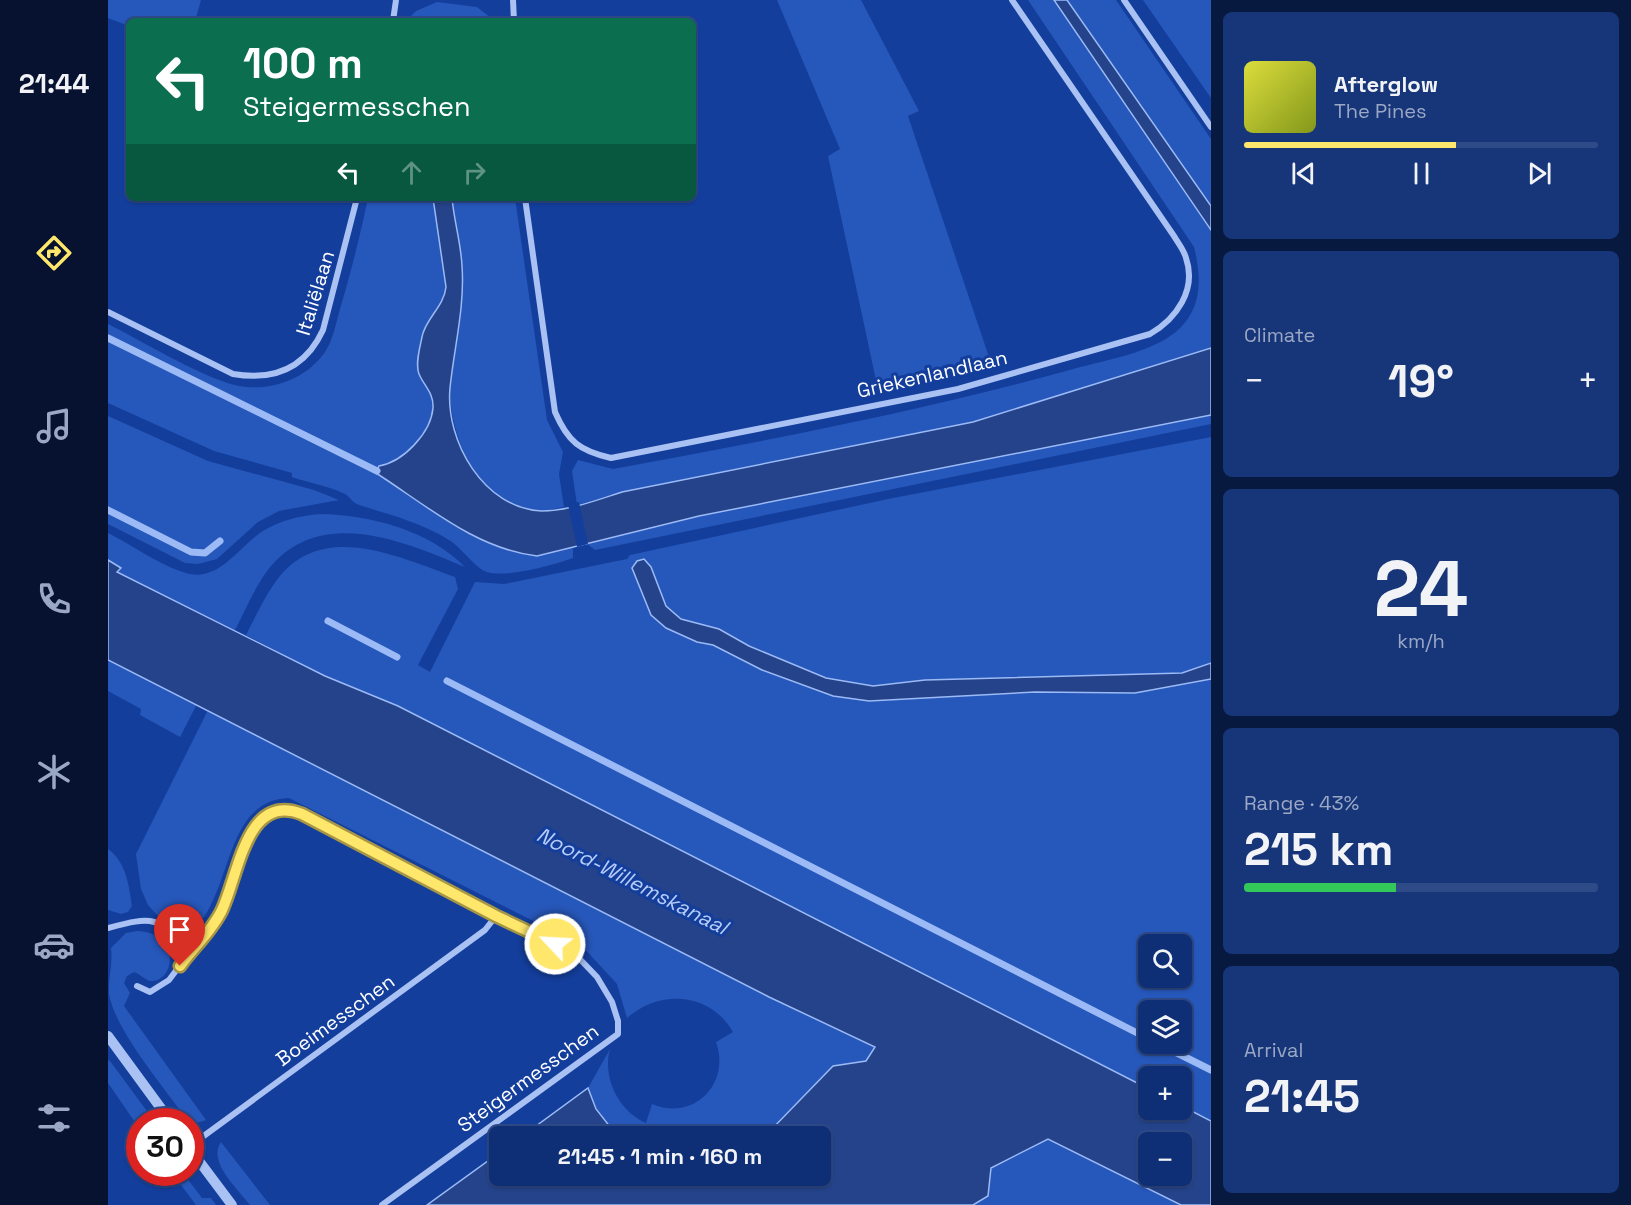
<!DOCTYPE html>
<html lang="en">
<head>
<meta charset="utf-8">
<style>
	:root { --surface:#0e2e75; --page:#17367a; --text:#f1f3f6; --muted:#9ba8c5; --line:#2e4a87; --accent:#ffe76b }
	body { margin:0; font-family:"Space Grotesk",sans-serif; background:var(--page); color:var(--text); height:100vh; display:flex; flex-direction:column; font-size:22px; white-space:nowrap }
	* { box-sizing:border-box; margin:0 }
	p { font-size:20px; color:var(--muted) }
	.icon { flex:none; width:33px; height:33px; fill:none; stroke:currentColor; stroke-width:2; stroke-linecap:round; stroke-linejoin:round }
	.map { position:relative; flex:1; overflow:hidden }
	.side { display:flex; flex-direction:column; gap:12px; padding:12px; background:#081940; width:420px }
	.side>* { flex:none }
	.banner { position:absolute; left:18px; top:18px; width:570px; height:183px; border-radius:9px; box-shadow:0 2px 4px #0004,0 0 0 2px var(--line); background:#0b6e4f; color:#fff; overflow:hidden }
	.controls { position:absolute; left:1030px; top:934px; display:grid; gap:12px }
	.controls a { display:grid; place-items:center; width:54px; height:54px; border-radius:9px; background:var(--surface); box-shadow:0 2px 4px #0004,0 0 0 2px var(--line); font-size:30px }
	.speed { position:absolute; left:18px; top:1108px; display:flex; gap:12px; font-size:30px; font-weight:700; text-align:center }
	.speed>* { display:grid; place-content:center; width:78px; height:78px; border-radius:50%; background:var(--surface); box-shadow:0 2px 4px #0004,0 0 0 2px var(--line); line-height:1 }
	.speed .limit { border:9px solid #d22; background:#fff; color:#111 }
	.pin { position:absolute; display:grid; place-items:center; width:51px; height:51px; color:#fff; margin:-62px -26px; border-radius:50% 50% 50% 0; rotate:-45deg; box-shadow:0 0 6px #0007 }
	.pin .icon { rotate:45deg }
	.me { position:absolute; width:66px; margin:-33px; rotate:295deg; stroke-linejoin:round; filter:drop-shadow(0 0 4px #0008) }
	.turn { display:flex; align-items:center; gap:21px; height:126px; padding:0 18px; font-size:27px }
	.turn .icon { width:78px; height:78px; stroke-width:2.5 }
	.turn b { display:block; font-size:42px; line-height:51px }
	.lanes { display:flex; align-items:center; height:57px; padding:0 18px; background:#0003; justify-content:center; gap:30px; direction:ltr }
	.lanes .off { opacity:.35 }
	.big { font-size:45px; font-weight:800; line-height:1.1 }
	.side .card { flex:1; display:flex; flex-direction:column; justify-content:center; gap:9px; min-width:0; padding:0 21px; border-radius:9px; background:var(--page) }
	.side .dial { align-items:center; gap:0 }
	.dial b { font-size:78px; line-height:1 }
	.song { display:flex; align-items:center; gap:18px }
	.cover { width:72px; height:72px; border-radius:9px; background:linear-gradient(135deg,hsl(60 70% 55%),hsl(70 70% 35%)) }
	.played { height:6px; border-radius:3px; background:linear-gradient(90deg,var(--accent) 60%,var(--line) 60%) }
	.keys { display:flex; justify-content:space-around; direction:ltr }
	.heat { display:flex; justify-content:space-between; align-items:center; font-size:33px; direction:ltr }
	.charge { height:9px; border-radius:4px; background:linear-gradient(90deg,#34c759 43%,var(--line) 0) }
	.trip { position:absolute; left:381px; top:1126px; width:342px; height:60px; border-radius:9px; background:var(--surface); box-shadow:0 2px 4px #0004,0 0 0 2px var(--line); font-weight:800; line-height:60px; text-align:center }
	main { display:flex; flex:1; min-height:0 }
	.tab-bar { display:flex; flex-direction:column; width:108px; justify-content:space-around; align-items:center; background:#06122f; color:var(--muted) }
	.tab-bar .icon { width:42px; height:42px }
	.tab-bar .on { color:var(--accent) }
	.tab-bar b { font-size:27px; color:var(--text) }
	.map>svg:first-child { display:block }
	.green { fill:#2657ba; fill-rule:evenodd }
	.water { fill:#24438a; stroke:#9bbaf6; stroke-width:1.5; fill-rule:evenodd }
	.pier { fill:#133e9c }
	.lines { fill:none; stroke-linecap:round; stroke-linejoin:round }
	.stream { stroke:#9bbaf6; stroke-width:7 }
	.minor { stroke:#a9c1f3; stroke-width:6 }
	.tertiary { stroke:#a9c1f3; stroke-width:10 }
	.route-casing { stroke:#a69646; stroke-width:15 }
	.route { stroke:#ffe76b; stroke-width:10 }
	.labels { text-anchor:middle; stroke-width:6; stroke-linejoin:round; paint-order:stroke }
	.street-label { font-size:20px; fill:#fff; stroke:#133e9c }
	.water-label { font-size:21px; font-style:italic; fill:#b6ccfa; stroke:#133e9c }
</style>
</head>
<body>
<main>
<nav class="tab-bar">
<b>21:44</b>
<svg class="icon on" aria-label="directions" viewBox="0 0 24 24"><path d="M12 3l9 9-9 9-9-9zM9 14v-3h6M13 9l2 2-2 2"/></svg>
<svg class="icon" aria-label="music" viewBox="0 0 24 24"><path d="M9 18V5l10-2v13"/><circle cx="6" cy="18" r="3"/><circle cx="16" cy="16" r="3"/></svg>
<svg class="icon" aria-label="phone" viewBox="0 0 24 24"><path d="M5 4h4l2 5-3 2q2 4 5 5l2-3 5 2v4C11 20 4 13 5 4z"/></svg>
<svg class="icon" aria-label="climate" viewBox="0 0 24 24"><path d="M12 3v18M4 7l16 10M4 17L20 7"/></svg>
<svg class="icon" aria-label="car" viewBox="0 0 24 24"><path d="M5 17H2v-5l4-1 3-4h7l3 4 3 1v5h-3M9 17h6M6 11h13"/><circle cx="7" cy="17" r="2"/><circle cx="17" cy="17" r="2"/></svg>
<svg class="icon" aria-label="filters" viewBox="0 0 24 24"><path d="M4 7h16M4 17h16"/><circle cx="9" cy="7" r="2"/><circle cx="15" cy="17" r="2"/></svg>
</nav>
<div class="map">
<svg width="1103" height="1205" viewBox="0 0 1103 1205">
	<rect width="100%" height="100%" fill="#133e9c"/>
	<!-- green -->
	<g class="green">
		<polygon points="0,0 93,0 87,21 21,21 21,26 0,18"/>
		<polygon points="669,0 753,0 811,111 800,116 882,360 769,385 720,156 732,149"/>
		<path d="M 920,0 L 946,0 L 1103,230 L 1103,348 L 865,422 L 514,492 L 469,505 L 464,471 L 470,460 L 505,469 C 657,441 809,412 958,371 C 991,361 1048,353 1072,328 C 1095,306 1093,275 1086,247 Z"/>
		<polygon points="959,0 1008,0 1103,139 1103,206"/>
		<polygon points="1035,0 1103,0 1103,98"/>
		<polygon points="329,2 369,7 387,21 298,21 308,11"/>
		<path d="M 260,198 L 325,198 L 338,287 C 336,307 317,318 314,337 C 312,347 307,364 311,374 C 316,386 326,393 325,407 C 323,432 295,462 271,466 L 429,556 L 465,546 L 465,558 C 446,565 399,578 379,572 C 368,569 353,547 341,540 C 312,522 282,515 251,505 C 245,503 242,497 237,494 C 221,486 201,483 184,477 L 184,473 L 106,451 L 0,403 L 0,324 C 36,342 86,373 123,384 C 157,394 197,381 217,352 C 225,340 228,323 232,309 C 243,272 252,236 260,198 Z"/>
		<path d="M 344,198 L 407,198 L 439,420 L 455,452 L 451,474 L 456,507 C 449,508 441,511 434,511 C 374,508 344,445 342,393 C 341,363 353,330 353,298 C 353,265 347,231 344,198 Z"/>
		<polygon points="1103,415 1103,424 487,550 478,543 591,516"/>
		<polygon points="0,416 100,461 206,490 231,500 171,511 150,522 109,559 90,564 77,563 0,524"/>
		<path d="M 1103,437 L 1103,663 L 1075,673 L 817,680 L 765,686 L 718,678 L 641,646 L 611,629 L 573,619 L 558,606 L 543,567 L 524,568 L 589,642 L 605,645 L 654,670 L 761,701 L 927,692 L 1027,693 L 1103,679 L 1103,1121 L 1074,1106 L 1074,1077 L 1041,1077 L 1041,1089 L 290,707 L 217,676 L 138,635 C 148,616 158,593 172,576 C 218,521 292,558 347,577 L 350,589 L 310,665 L 322,672 L 367,582 L 396,584 L 519,559 L 522,555 L 780,499 ZM 1041,945 L 1074,945 L 1074,978 L 1041,978 ZM 1041,1011 L 1074,1011 L 1074,1044 L 1041,1044 Z"/>
		<path d="M 212,514 C 262,515 321,530 357,567 C 297,542 215,506 163,566 C 148,584 138,609 127,630 L 8,571 L 13,568 L 0,560 L 0,533 C 24,545 53,566 78,573 C 111,583 131,546 155,531 C 173,520 191,516 212,514 Z"/>
		<polygon points="0,660 89,704 72,737 32,715 33,709 0,691"/>
		<path d="M 100,710 L 661,997 L 767,1047 L 758,1061 L 725,1066 L 662,1131 L 650,1137 L 510,1137 L 488,1109 L 480,1088 L 502,1049 C 494,1078 511,1111 538,1123 L 544,1104 C 586,1122 623,1083 608,1042 L 625,1032 C 602,992 552,989 519,1018 L 509,984 L 473,945 L 181,798 C 116,800 125,891 87,928 L 70,926 L 49,915 L 40,905 L 33,889 L 28,854 Z"/>
		<path d="M 0,849 C 18,862 21,885 24,906 L 20,912 L 13,914 L 0,910 Z"/>
		<path d="M 29,931 C 75,933 66,983 43,981 C 37,980 32,974 26,972 L 19,976 L 16,983 L 22,993 L 16,1006 L 98,1120 C 89,1124 85,1123 77,1117 C 55,1086 7,1030 1,994 C 0,978 5,964 3,948 L 18,933 Z"/>
		<polygon points="0,1060 2,1061 47,1122 32,1122 31,1128 0,1083"/>
		<polygon points="940,1139 1073,1205 865,1205 880,1196 883,1168"/>
		<path d="M 113,1142 L 162,1205 L 142,1205 C 130,1189 99,1162 113,1142 Z"/>
		<polygon points="64,1173 75,1173 94,1198 103,1198 108,1205 88,1205"/>
	</g>
	<!-- water -->
	<g class="water">
		<polygon points="946,0 959,0 1103,206 1103,230"/>
		<path d="M 325,198 L 344,198 C 346,221 353,243 354,266 C 357,307 346,348 342,388 C 337,441 376,509 434,511 C 460,511 489,500 514,492 L 865,422 L 1103,348 L 1103,415 L 591,516 L 429,556 C 368,549 318,505 268,473 L 271,466 C 295,462 323,433 325,408 C 326,393 316,386 311,374 C 307,364 312,347 314,337 C 317,319 336,307 338,287 Z"/>
		<polygon points="536,559 543,567 558,606 573,619 611,629 641,646 718,678 765,686 817,680 1074,673 1103,663 1103,679 1027,693 927,692 761,701 725,696 654,670 605,645 589,642 558,628 543,615 524,568 529,561"/>
		<path d="M 0,560 L 13,568 L 9,572 L 217,676 L 290,706 L 1041,1089 L 1041,1110 L 1074,1110 L 1074,1106 L 1103,1121 L 1103,1205 L 1073,1205 L 940,1139 L 883,1168 L 880,1196 L 865,1205 L 319,1205 L 391,1153 L 392,1176 L 712,1176 L 712,1137 L 650,1137 L 662,1131 L 725,1066 L 758,1061 L 767,1047 L 661,997 L 0,660 ZM 1041,1143 L 1074,1143 L 1074,1176 L 1041,1176 Z"/>
		<polygon points="480,1088 488,1109 510,1137 413,1137"/>
	</g>
	<!-- pier -->
	<polygon class="pier" points="471,502 480,544 469,547 460,504"/>
	<g class="lines">
		<!-- stream -->
		<g class="stream">
			<polyline points="0,338 269,471"/>
			<polyline points="0,510 83,552 97,553 112,541"/>
			<polyline points="220,621 289,657"/>
			<polyline points="339,681 1041,1039"/>
			<polyline points="1051,1044 1103,1070"/>
		</g>
		<!-- minor -->
		<g class="minor">
			<polyline points="405,0 406,21"/>
			<polyline points="1016,0 1103,127"/>
			<polyline points="285,21 288,0"/>
			<path d="M 417,198 L 447,412 C 460,442 472,451 503,458 L 850,389 L 1042,334 C 1068,319 1089,290 1078,258 C 1076,250 1070,243 1066,236 L 904,0"/>
			<path d="M 0,312 L 125,374 C 166,381 197,369 215,330 L 249,198"/>
			<path d="M 0,928 C 45,916 51,916 82,952 C 93,939 106,926 113,911 C 130,876 134,811 181,809 L 388,916 L 466,953 L 489,977 L 504,1002 L 510,1021 L 510,1034 L 274,1205"/>
			<polyline points="29,986 42,992 61,980 82,952"/>
			<polyline points="82,1146 377,930 388,916"/>
		</g>
		<!-- tertiary -->
		<g class="tertiary">
			<polyline points="0,1036 63,1122"/>
			<polyline points="82,1149 124,1205"/>
		</g>
	</g>
	<g class="lines">
		<defs>
			<path id="route" d="M 72,966 C 85,948 104,931 114,910 C 131,874 138,792 194,814 L 388,916 L 447,944"/>
		</defs>
		<!-- route casing -->
		<use href="#route" class="route-casing"/>
		<!-- route -->
		<use href="#route" class="route"/>
	</g>
	<g class="labels">
		<!-- street labels -->
		<g class="street-label">
			<text transform="translate(207 293) rotate(-73)" y="7">Italiëlaan</text>
			<text transform="translate(824 374) rotate(-13)" y="7">Griekenlandlaan</text>
			<text transform="translate(227 1020) rotate(-36)" y="7">Boeimesschen</text>
			<text transform="translate(420 1078) rotate(-36)" y="7">Steigermesschen</text>
		</g>
		<!-- water labels -->
		<g class="water-label">
			<text transform="translate(524 881) rotate(27)" y="7">Noord-Willemskanaal</text>
		</g>
	</g>
</svg>
<div class="controls">
<a><svg class="icon" aria-label="search" viewBox="0 0 24 24"><circle cx="10" cy="10" r="6"/><path d="M15 15l6 6"/></svg></a>
<a><svg class="icon" aria-label="layers" viewBox="0 0 24 24"><path d="M12 4l9 5-9 5-9-5zM3 14l9 5 9-5"/></svg></a>
<a>+</a>
<a>−</a>
</div>
<div class="speed"><div class="limit">30</div></div>
<div class="pin" style="left:72px;top:966px;background:#d93025"><svg class="icon" aria-label="arrive" viewBox="0 0 24 24"><path d="M6 21V4h12l-3 4 3 4H6"/></svg></div>
<svg class="me" style="left:447px;top:944px" viewBox="-20 -20 40 40"><circle r="17" fill="#ffe76b" stroke="#fff" stroke-width="3"/><path d="M0-11L8 9 0 5-8 9z" fill="#fff"/></svg>
<div class="trip">21:45 · 1 min · 160 m</div>
<div class="banner">
<div class="turn"><svg class="icon" aria-label="left" viewBox="0 0 24 24"><path d="M17 20v-9H6M10 6l-5 5 5 5"/></svg><div><b>100 m</b>Steigermesschen</div></div>
<div class="lanes"><svg class="icon" aria-label="left" viewBox="0 0 24 24"><path d="M17 20v-9H6M10 6l-5 5 5 5"/></svg><svg class="icon off" aria-label="ahead" viewBox="0 0 24 24"><path d="M12 20V5M6 11l6-6 6 6"/></svg><svg class="icon off" aria-label="right" viewBox="0 0 24 24"><path d="M7 20v-9h11M14 6l5 5-5 5"/></svg></div>
</div>
</div>
<section class="side">
<div class="card">
<div class="song"><i class="cover"></i><div><b>Afterglow</b><p>The Pines</p></div></div>
<div class="played"></div>
<div class="keys"><svg class="icon" aria-label="previous" viewBox="0 0 24 24"><path d="M18 5L8 12l10 7zM5 5v14"/></svg><svg class="icon" aria-label="pause" viewBox="0 0 24 24"><path d="M8 5v14M16 5v14"/></svg><svg class="icon" aria-label="next" viewBox="0 0 24 24"><path d="M6 5l10 7-10 7zM19 5v14"/></svg></div>
</div>
<div class="card"><p>Climate</p>
<div class="heat"><a>−</a><b class="big">19°</b><a>+</a></div>
</div>
<div class="card dial"><b>24</b><p>km/h</p></div>
<div class="card"><p>Range · 43%</p><b class="big">215 km</b><div class="charge"></div></div>
<div class="card"><p>Arrival</p><b class="big">21:45</b></div>
</section>
</main>
</body>
</html>
